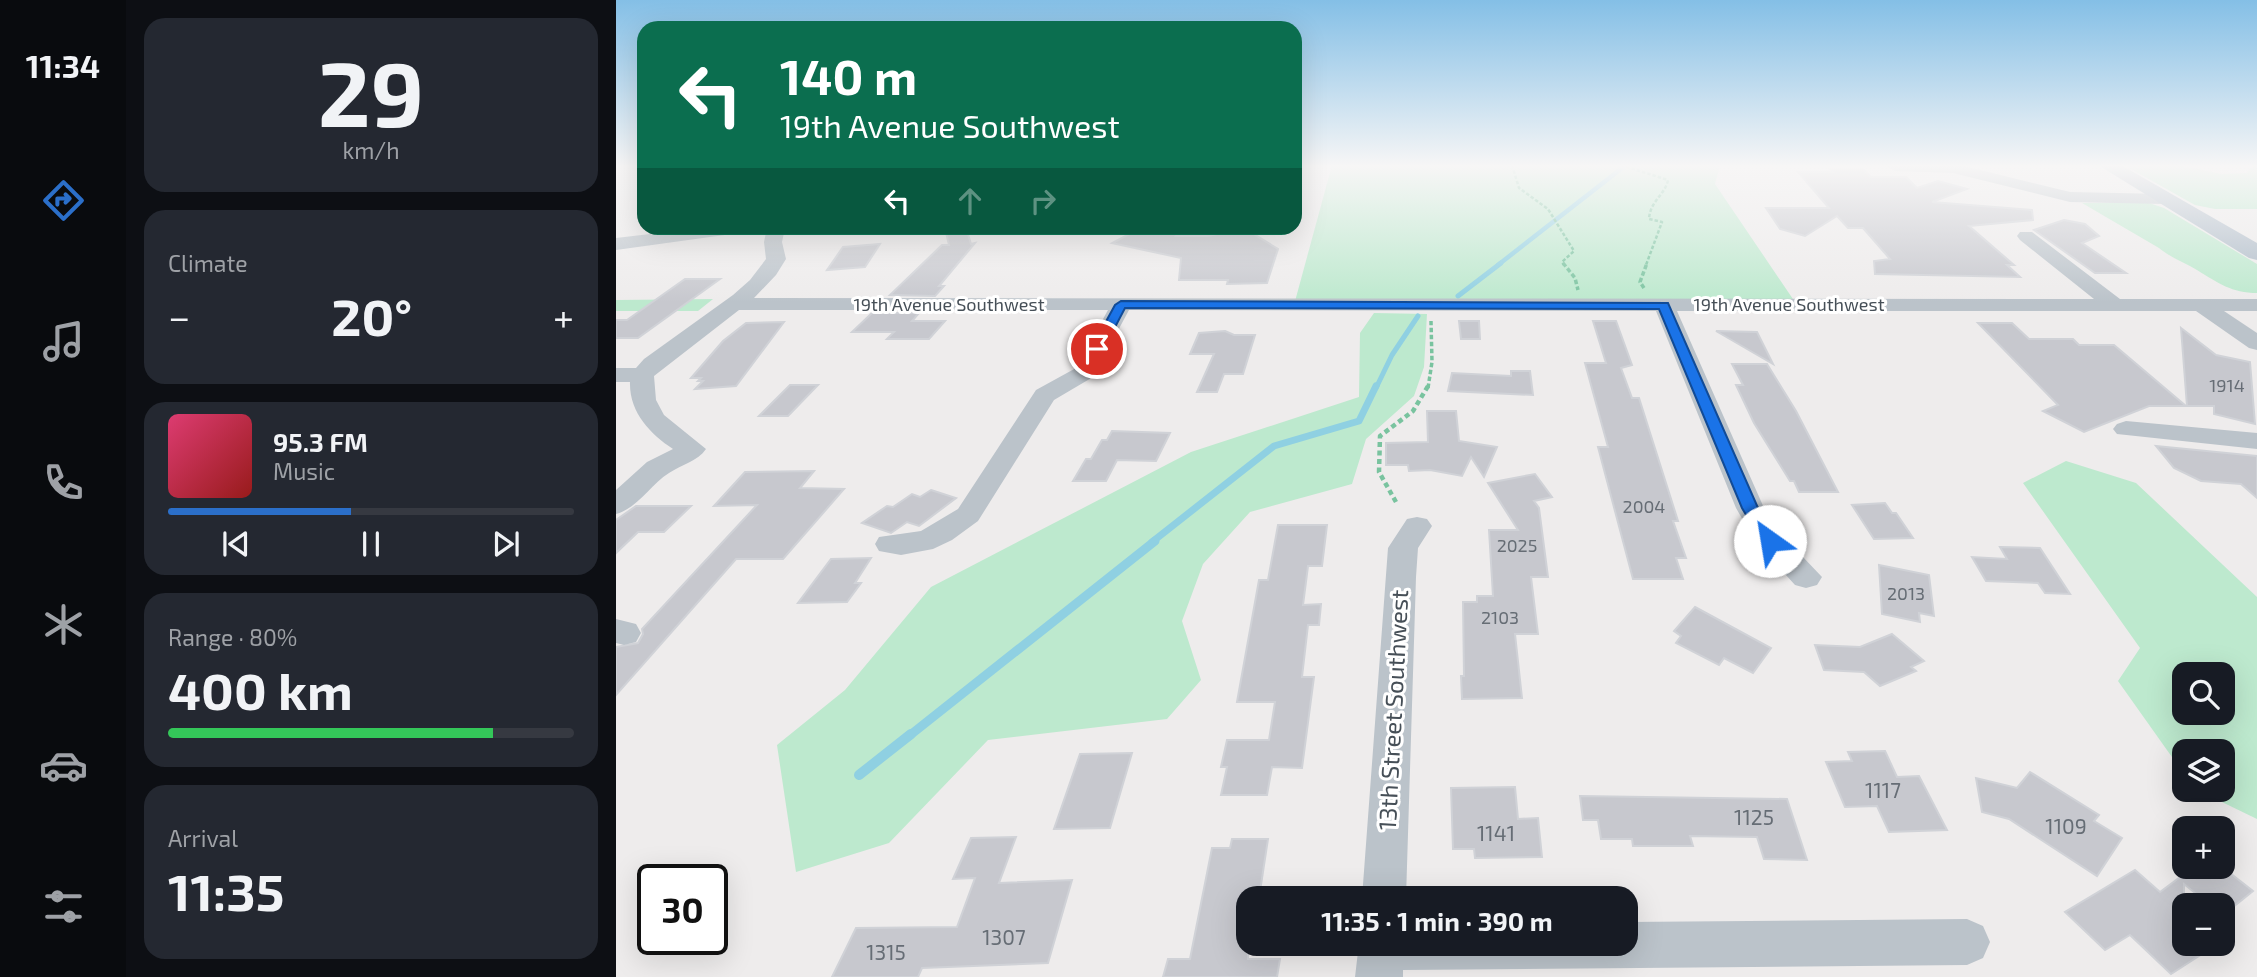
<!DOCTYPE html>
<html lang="en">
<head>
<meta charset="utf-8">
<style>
	:root { --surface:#171b24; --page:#242831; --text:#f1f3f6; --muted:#9ea1a6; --line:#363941; --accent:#2b6fc9 }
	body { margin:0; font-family:"Exo 2",sans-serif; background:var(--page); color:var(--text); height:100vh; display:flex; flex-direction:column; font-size:26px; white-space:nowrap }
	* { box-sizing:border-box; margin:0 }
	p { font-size:23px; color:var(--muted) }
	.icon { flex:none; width:38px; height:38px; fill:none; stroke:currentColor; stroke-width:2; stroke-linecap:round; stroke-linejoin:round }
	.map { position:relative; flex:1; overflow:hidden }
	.panel { display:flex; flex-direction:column; gap:18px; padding:18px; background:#0d0f14; width:490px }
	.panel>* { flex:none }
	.hud { position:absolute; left:21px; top:21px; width:665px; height:214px; border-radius:21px; box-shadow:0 7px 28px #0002; background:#0b6e4f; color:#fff; overflow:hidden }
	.tools { position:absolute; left:1556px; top:662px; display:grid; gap:14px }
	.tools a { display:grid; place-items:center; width:63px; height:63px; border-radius:14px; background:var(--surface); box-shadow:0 7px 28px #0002; font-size:35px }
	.speed { position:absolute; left:21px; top:864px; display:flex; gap:14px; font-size:35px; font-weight:700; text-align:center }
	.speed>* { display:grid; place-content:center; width:91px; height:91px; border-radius:50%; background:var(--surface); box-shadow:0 7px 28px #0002; line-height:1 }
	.speed .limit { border:4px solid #111; border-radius:10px; background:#fff; color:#111 }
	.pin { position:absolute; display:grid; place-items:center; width:60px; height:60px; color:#fff; margin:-30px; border:4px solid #fff; border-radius:50%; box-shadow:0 2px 7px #0007 }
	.me { position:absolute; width:77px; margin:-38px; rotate:328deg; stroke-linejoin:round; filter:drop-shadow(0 0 5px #0008) }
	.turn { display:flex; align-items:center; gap:24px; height:147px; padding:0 28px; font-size:32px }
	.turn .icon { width:91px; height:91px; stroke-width:2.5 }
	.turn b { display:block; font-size:49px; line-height:60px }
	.lanes { display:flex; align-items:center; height:66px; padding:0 28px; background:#0003; justify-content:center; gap:35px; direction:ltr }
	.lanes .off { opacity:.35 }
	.big { font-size:52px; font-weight:700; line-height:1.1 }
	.panel .card { flex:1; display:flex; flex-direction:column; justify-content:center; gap:10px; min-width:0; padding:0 24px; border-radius:21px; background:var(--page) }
	.panel .dial { align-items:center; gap:0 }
	.dial b { font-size:91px; line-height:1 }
	.song { display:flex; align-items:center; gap:21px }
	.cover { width:84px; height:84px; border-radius:10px; background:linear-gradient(135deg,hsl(340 70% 55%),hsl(0 70% 35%)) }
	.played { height:7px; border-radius:4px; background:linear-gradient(90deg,var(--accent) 45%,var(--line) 45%) }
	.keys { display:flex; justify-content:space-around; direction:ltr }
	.heat { display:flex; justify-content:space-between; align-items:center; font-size:38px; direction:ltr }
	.charge { height:10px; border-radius:5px; background:linear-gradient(90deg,#34c759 80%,var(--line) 0) }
	.trip { position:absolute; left:620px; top:886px; width:402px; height:70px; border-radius:21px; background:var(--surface); box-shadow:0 7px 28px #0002; font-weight:700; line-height:70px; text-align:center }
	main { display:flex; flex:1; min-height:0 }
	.tab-bar { display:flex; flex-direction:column; width:126px; justify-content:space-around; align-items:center; background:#090b0e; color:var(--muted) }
	.tab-bar .icon { width:49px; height:49px }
	.tab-bar .on { color:var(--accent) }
	.tab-bar b { font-size:32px; color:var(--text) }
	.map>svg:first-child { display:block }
	.green { fill:#bde9ce; fill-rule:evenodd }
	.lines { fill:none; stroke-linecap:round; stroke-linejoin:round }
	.stream-far4 { stroke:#8fd0e2; stroke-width:4.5 }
	.stream-far3 { stroke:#8fd0e2; stroke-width:5 }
	.stream-far2 { stroke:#8fd0e2; stroke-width:7 }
	.stream-far1 { stroke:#8fd0e2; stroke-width:9 }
	.stream { stroke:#8fd0e2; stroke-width:10 }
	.building { fill:#c7c8ce; stroke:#d0d2d7; stroke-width:2 }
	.path-far2 { stroke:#79c39f; stroke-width:2.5; stroke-dasharray:3.5 2; stroke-linecap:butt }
	.path-far1 { stroke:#79c39f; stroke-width:3.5; stroke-dasharray:4.5 2.5; stroke-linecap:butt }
	.path { stroke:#79c39f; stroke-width:4.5; stroke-dasharray:5 3.5; stroke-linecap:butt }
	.minor { fill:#bbc3ca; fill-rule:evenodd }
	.major { fill:#aebbc8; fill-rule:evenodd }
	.route { fill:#1a73e8; stroke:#114b97; stroke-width:2 }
	.labels { text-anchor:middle; stroke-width:6; stroke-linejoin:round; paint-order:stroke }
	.far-street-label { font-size:18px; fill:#464f57; stroke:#fff }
	.number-label { font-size:18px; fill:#666d75 }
	.near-number-label { font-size:21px; fill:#666d75 }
	.near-street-label { font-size:24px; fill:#464f57; stroke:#fff }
</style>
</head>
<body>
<main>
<nav class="tab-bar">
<b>11:34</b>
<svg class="icon on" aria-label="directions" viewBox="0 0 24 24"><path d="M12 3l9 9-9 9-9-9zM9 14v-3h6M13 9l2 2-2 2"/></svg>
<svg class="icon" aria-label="music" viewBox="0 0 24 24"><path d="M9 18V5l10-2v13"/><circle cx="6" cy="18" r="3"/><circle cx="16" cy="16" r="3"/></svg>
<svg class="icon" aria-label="phone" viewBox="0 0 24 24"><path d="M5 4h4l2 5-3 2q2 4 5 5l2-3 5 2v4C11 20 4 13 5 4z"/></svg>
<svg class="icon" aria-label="climate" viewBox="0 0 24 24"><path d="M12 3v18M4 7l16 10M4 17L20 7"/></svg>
<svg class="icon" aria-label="car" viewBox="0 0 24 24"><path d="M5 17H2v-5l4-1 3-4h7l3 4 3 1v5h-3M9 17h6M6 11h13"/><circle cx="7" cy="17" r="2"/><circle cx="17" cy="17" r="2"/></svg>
<svg class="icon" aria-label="filters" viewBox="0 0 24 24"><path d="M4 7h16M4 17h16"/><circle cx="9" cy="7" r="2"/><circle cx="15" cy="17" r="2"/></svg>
</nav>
<section class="panel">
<div class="card dial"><b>29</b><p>km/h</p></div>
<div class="card"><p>Climate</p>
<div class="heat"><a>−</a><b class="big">20°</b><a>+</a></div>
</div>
<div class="card">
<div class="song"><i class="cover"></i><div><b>95.3 FM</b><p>Music</p></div></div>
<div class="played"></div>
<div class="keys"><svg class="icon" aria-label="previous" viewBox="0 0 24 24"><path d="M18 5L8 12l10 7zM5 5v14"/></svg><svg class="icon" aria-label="pause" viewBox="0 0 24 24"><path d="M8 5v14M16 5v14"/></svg><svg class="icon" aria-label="next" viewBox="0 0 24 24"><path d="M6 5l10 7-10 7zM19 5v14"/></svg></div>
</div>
<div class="card"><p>Range · 80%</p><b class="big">400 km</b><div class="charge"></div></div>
<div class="card"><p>Arrival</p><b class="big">11:35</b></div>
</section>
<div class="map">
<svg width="1641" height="977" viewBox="0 0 1641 977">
	<rect width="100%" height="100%" fill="#eeecec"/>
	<!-- green -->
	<g class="green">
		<polygon points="716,165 1104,165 1099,184 1181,305 678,305"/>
		<polygon points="1508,165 1562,165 1605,174 1631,173 1638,165 1641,165 1641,209 1599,209 1579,205"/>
		<path d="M 1530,202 L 1548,208 L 1641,264 L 1641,293 C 1616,293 1602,283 1581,270 C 1568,262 1555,258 1543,248 L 1466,203 Z"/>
		<polygon points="97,299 82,311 0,311 0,300"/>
		<polygon points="758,313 811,314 808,367 798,396 750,439 736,484 634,512 587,564 566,621 585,680 551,719 372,740 273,843 180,872 161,745 229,690 315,587 575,452 743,397 744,333"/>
		<path d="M 1450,461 L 1520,483 L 1641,597 L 1641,819 L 1579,789 L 1606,789 L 1606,751 L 1568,751 L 1568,774 L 1502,681 L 1524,648 L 1407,483 ZM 1568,674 L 1606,674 L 1606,712 L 1568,712 Z"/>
	</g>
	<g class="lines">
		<!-- stream-far4 -->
		<polyline class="stream-far4" points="882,265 1010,165"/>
		<!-- stream-far3 -->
		<g class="stream-far3">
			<polyline points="842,296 885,263"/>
			<polyline points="760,388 776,355 802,316"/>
		</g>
		<!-- stream-far2 -->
		<polyline class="stream-far2" points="536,542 658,446 743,421 760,386"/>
		<!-- stream-far1 -->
		<polyline class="stream-far1" points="293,736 539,541"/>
		<!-- stream -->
		<polyline class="stream" points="243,775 295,734"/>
	</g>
	<!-- building -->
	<g class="building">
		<polygon points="1214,169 1247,169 1255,177 1290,177 1301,188 1322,181 1351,189 1316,202 1416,210 1417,220 1353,226 1398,265 1391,265 1404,277 1259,274 1258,261 1274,259 1247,228 1232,228 1221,216 1189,236 1164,229 1150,208 1213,208 1182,172 1217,172"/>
		<polygon points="1448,220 1469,224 1483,236 1466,243 1510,273 1479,273 1418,230"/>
		<polygon points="329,228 350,228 355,244 359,243 323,286 328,286 319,296 274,295 326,245 333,245"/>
		<polygon points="628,228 662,249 651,283 611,284 612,280 563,280 565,258 496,243 521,230 543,234 562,234 560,236 592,236"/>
		<polygon points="264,244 249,267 211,270 227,247"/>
		<polygon points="69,279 104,279 22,338 0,338 0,320 11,320"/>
		<polygon points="256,313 303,313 296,321 329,321 313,339 271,339 278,332 236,332"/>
		<polygon points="843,321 863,321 864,339 845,339"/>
		<polygon points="977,321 1000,321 1016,365 1005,368 1016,398 1023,398 1062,521 1057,521 1070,558 1060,558 1067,579 1017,579 982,447 992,447 969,363 990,363"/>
		<polygon points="168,322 120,386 79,389 87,381 82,381 85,378 75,378 107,341 130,323"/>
		<polygon points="1362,323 1396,323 1413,339 1457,339 1463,345 1498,345 1570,406 1533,406 1468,432 1427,411 1442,405"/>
		<polygon points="1565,328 1600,355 1634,362 1639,424 1598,414 1598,406 1571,406"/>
		<polygon points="609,331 618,335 639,335 627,374 608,374 601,392 581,392 598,354 574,354 583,333"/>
		<polygon points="1100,331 1141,332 1157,364"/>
		<polygon points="1116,364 1151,364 1180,411 1222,492 1183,492 1178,481 1174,481 1138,423 1120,385 1127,385"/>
		<polygon points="895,371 914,371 917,395 832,391 836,373 895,376"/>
		<polygon points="174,385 202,385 172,416 143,416"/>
		<polygon points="811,411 840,411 843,441 881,447 868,477 855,457 846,476 814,470 793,471 792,465 770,465 770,443 812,442"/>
		<polygon points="496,431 554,433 540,461 501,460 490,481 457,481 470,459 475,459 486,440 491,440"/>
		<polygon points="1540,446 1641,456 1641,498 1625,484 1585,481 1558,468"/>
		<polygon points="198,471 184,488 228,489 167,559 120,559 0,695 0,647 22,643 27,634 26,629 141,505 98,506 129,472"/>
		<polygon points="919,474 936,497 918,501 923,508 932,577 915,577 922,634 899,634 906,698 846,699 845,676 848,676 847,602 861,602 861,596 877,596 873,530 902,530 872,483"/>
		<polygon points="315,490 340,498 303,526 291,522 275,533 246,523 271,506 277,507 296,494 304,497"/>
		<polygon points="1269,503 1276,513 1280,513 1297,538 1258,539 1236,505"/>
		<polygon points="20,506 75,506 48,532 22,532 0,553 0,520"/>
		<polygon points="662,525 711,525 706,566 692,566 687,605 705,604 703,625 692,625 686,677 698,677 686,768 656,767 651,795 605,795 611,767 605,767 611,740 653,740 659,702 621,702 643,580 652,580"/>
		<polygon points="1384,547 1424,548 1454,594 1429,593 1422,583 1370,581 1356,557 1391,559"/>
		<polygon points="255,558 239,583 245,583 231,602 182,603 215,559"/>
		<polygon points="1263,565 1313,575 1318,616 1303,613 1304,622 1266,614"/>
		<polygon points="1079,607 1155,648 1137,673 1108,658 1103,665 1060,643 1065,636 1058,631"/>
		<polygon points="1276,634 1308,661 1295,667 1300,671 1264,686 1248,672 1208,670 1199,645 1244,647"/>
		<polygon points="1269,751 1281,777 1303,776 1331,830 1273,832 1261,806 1229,807 1210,762 1236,761 1232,752"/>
		<polygon points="516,753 494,828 438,829 464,754"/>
		<polygon points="1414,772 1483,815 1478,821 1506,838 1481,876 1393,819 1366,812 1360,778 1401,788"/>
		<polygon points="899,787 902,819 922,818 926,857 859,858 858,849 837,849 835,788"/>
		<polygon points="964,796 1171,799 1191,860 1148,859 1141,837 1074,836 1077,846 1017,846 1016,839 985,839 982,820 967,820"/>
		<polygon points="400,837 383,883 456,880 432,963 306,968 302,977 216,977 240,928 341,927 359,878 337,879 355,838"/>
		<polygon points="616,839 652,839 643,898 632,898 632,959 664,959 661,977 547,977 552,959 574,959 596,848 614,848"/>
		<polygon points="1579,866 1605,866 1637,891 1606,916 1606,905 1594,905 1568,884 1568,943 1603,943 1555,974 1514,935 1489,950 1449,912 1519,870 1544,892"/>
	</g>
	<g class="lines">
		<!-- path-far2 -->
		<g class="path-far2">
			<polyline points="896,165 903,188 932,209 958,251 946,262 948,265"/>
			<path d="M 1005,165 L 1052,180 C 1049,195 1034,201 1033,219 L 1046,222 L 1030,265"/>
		</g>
		<!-- path-far1 -->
		<g class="path-far1">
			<polyline points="947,263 959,278 962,290"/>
			<polyline points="1028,288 1024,282 1031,263"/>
			<polyline points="812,388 816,362 815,321"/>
		</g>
		<!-- path -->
		<polyline class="path" points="780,502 763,472 764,436 797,411 812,386"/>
		<!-- minor -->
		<g class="minor">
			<polygon points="1344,165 1454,192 1548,194 1556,199 1548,204 1454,202 1337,173 1279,171 1271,166"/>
			<polygon points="85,228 132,228 123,233 0,250 0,238"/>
			<path d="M 151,228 L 169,228 L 166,242 L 170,259 L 160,275 L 138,298 L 1478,299 L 1404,240 L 1401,236 L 1404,232 L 1416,232 L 1504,299 L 1641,299 L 1641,311 L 1608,311 L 1641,333 L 1641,350 L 1633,348 L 1580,311 L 1061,311 L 1148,508 L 1165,534 L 1206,577 L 1201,585 L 1190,588 L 1179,585 L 1139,541 L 1120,508 L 1040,311 L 513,310 L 477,377 L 438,400 L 362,521 L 336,540 L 317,549 L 285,555 L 263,551 L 259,544 L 263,537 L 305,531 L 342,509 L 420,390 L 460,368 L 492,310 L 123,310 L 38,376 L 40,400 L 48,415 L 90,449 C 82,461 65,465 53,473 C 34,485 22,508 0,514 L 0,490 L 31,462 L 57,449 C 34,434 13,412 14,382 L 0,382 L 0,368 L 20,368 L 28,359 L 117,295 L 134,280 L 150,259 L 148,242 Z"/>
			<polygon points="1510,421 1641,433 1641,449 1501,434 1497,429 1501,424"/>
			<polygon points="801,517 811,519 816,526 802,548 800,577 790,898 746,898 772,548 791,519"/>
			<polygon points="0,619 20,624 25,633 20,642 8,645 0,643"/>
			<polygon points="1351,919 1367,926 1374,942 1367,958 1351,965 787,970 787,977 739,977 743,943 1010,943 1010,922"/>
		</g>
		<!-- major -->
		<polygon class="major" points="1482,165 1505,165 1641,243 1641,260 1633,258"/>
	</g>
	<!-- sky -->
	<linearGradient id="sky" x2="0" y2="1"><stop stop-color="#84bfe6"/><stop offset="0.55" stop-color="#f7f6f6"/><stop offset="1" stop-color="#f7f6f6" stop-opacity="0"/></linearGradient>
	<rect width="1641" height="302" fill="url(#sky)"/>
	<!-- route -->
	<polygon class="route" points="505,301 1052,303 1142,508 1163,541 1160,545 1148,545 1126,508 1043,309 509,308 486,352 477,352 475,349 499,305"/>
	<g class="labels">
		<!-- far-street labels -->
		<g class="far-street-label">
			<text x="333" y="311">19th Avenue Southwest</text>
			<text x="1173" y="311">19th Avenue Southwest</text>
		</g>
		<!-- number labels -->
		<g class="number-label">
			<text x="1611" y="392">1914</text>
			<text x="1028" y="513">2004</text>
			<text x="901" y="552">2025</text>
			<text x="1290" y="600">2013</text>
			<text x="884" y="624">2103</text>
		</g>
		<!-- near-number labels -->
		<g class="near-number-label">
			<text x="1267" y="798">1117</text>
			<text x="1138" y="825">1125</text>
			<text x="1450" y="834">1109</text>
			<text x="880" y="841">1141</text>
			<text x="388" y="945">1307</text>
			<text x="270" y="960">1315</text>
		</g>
		<!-- near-street labels -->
		<g class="near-street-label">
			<text transform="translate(778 710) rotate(-87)" y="8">13th Street Southwest</text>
		</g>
	</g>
</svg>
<div class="tools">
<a><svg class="icon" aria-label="search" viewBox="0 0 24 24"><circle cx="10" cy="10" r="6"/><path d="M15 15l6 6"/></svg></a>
<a><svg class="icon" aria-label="layers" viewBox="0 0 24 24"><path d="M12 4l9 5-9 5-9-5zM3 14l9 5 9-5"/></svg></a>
<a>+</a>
<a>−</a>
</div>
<div class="speed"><div class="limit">30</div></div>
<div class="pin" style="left:481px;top:349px;background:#d93025"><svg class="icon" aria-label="arrive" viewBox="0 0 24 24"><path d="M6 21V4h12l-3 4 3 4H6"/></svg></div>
<svg class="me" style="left:1154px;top:541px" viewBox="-20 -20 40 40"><circle r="19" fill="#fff"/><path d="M0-13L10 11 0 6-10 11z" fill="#1a73e8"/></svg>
<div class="trip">11:35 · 1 min · 390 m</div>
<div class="hud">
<div class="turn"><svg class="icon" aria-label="left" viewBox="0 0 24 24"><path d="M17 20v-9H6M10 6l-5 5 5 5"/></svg><div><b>140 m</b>19th Avenue Southwest</div></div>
<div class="lanes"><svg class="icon" aria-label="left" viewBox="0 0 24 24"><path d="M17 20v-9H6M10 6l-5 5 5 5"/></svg><svg class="icon off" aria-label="ahead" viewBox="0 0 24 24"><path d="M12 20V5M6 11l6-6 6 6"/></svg><svg class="icon off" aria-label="right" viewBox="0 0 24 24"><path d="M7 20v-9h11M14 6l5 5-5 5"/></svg></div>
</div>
</div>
</main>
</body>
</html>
